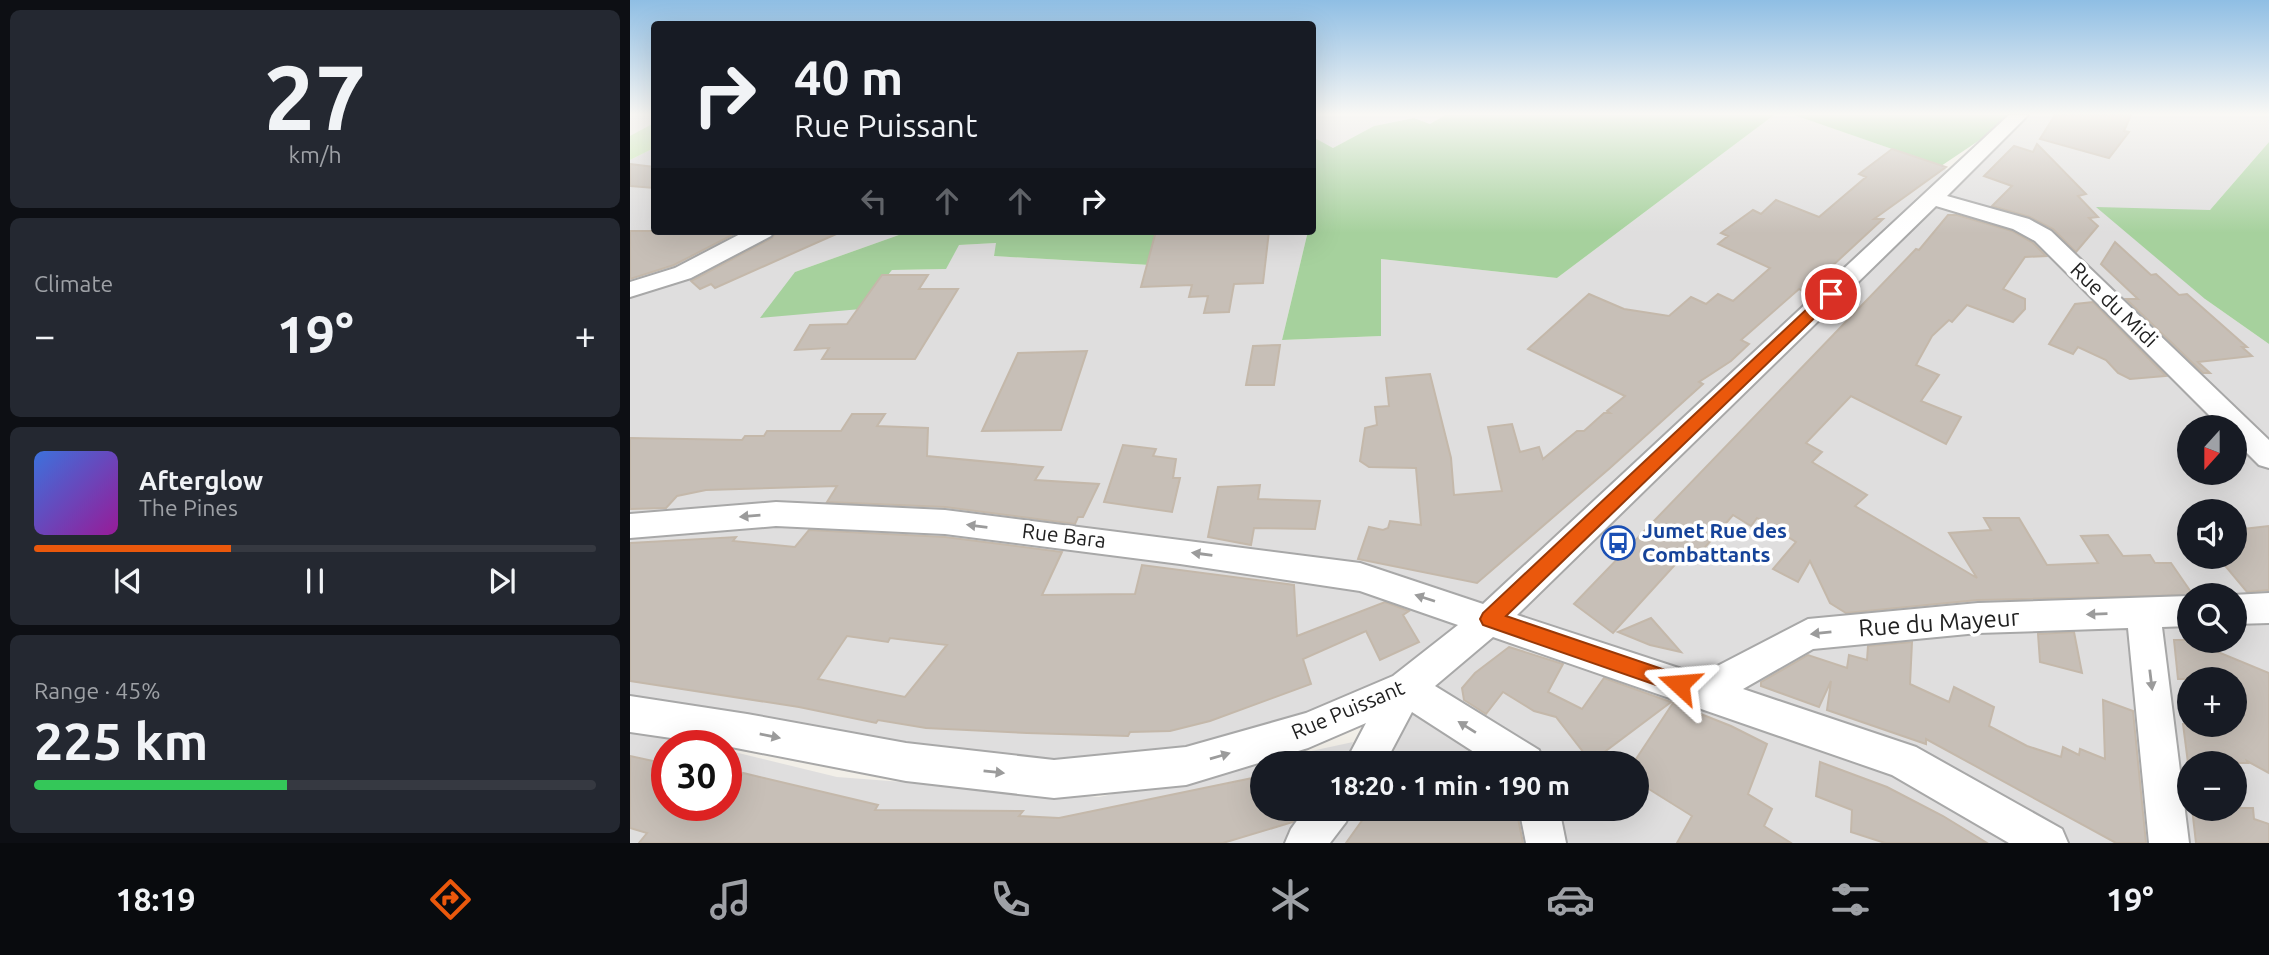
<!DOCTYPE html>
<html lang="en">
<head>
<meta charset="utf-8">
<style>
	:root { --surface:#171b24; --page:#242831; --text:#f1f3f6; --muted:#9ea1a6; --line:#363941; --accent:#ea580c }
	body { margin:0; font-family:Ubuntu,sans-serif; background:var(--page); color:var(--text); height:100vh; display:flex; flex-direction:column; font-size:26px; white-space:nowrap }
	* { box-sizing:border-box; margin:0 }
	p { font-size:23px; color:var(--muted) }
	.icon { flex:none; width:38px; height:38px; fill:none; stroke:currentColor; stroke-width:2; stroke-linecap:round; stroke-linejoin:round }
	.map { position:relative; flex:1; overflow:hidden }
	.panel { display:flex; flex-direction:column; gap:10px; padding:10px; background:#0d0f14; width:630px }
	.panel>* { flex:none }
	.banner { position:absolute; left:21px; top:21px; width:665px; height:214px; border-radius:7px; box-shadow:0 7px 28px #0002; background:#171b24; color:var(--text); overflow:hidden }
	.needle { width:46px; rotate:201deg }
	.tools { position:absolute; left:1547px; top:415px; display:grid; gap:14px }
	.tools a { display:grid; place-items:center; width:70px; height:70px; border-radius:50%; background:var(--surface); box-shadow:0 7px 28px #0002; font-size:35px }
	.speed { position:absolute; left:21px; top:730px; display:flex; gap:14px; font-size:35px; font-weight:700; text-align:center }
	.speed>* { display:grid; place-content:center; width:91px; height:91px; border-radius:50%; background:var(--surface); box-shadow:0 7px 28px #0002; line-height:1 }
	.speed .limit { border:10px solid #d22; background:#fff; color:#111 }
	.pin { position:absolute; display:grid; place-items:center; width:60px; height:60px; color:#fff; margin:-30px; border:4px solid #fff; border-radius:50%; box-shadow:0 2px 7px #0007 }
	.me { position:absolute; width:77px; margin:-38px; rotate:289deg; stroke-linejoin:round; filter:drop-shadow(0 0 5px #0008) }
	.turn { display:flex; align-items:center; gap:24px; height:147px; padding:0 28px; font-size:32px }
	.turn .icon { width:91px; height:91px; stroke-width:2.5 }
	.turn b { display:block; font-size:49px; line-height:60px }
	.lanes { display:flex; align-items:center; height:66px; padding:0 28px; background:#0003; justify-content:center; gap:35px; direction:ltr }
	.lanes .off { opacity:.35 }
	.big { font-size:52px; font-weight:700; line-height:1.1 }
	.panel .card { flex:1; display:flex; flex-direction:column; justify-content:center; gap:10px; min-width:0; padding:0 24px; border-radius:10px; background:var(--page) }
	.panel .dial { align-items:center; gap:0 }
	.dial b { font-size:91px; line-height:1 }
	.song { display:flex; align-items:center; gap:21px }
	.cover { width:84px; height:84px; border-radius:10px; background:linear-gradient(135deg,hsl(220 70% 55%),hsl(300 70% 35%)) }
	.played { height:7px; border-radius:4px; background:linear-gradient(90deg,var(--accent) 35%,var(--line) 35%) }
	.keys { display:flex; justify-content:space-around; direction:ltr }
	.heat { display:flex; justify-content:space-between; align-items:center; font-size:38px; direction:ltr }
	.charge { height:10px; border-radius:5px; background:linear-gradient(90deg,#34c759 45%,var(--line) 0) }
	.trip { position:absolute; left:620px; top:751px; width:399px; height:70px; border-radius:35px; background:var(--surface); box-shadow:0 7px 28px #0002; font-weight:700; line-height:70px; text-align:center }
	.tab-bar { display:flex; height:112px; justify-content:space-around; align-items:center; background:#090b0e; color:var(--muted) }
	.tab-bar .icon { width:49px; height:49px }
	.tab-bar .on { color:var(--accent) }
	.tab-bar b { font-size:32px; color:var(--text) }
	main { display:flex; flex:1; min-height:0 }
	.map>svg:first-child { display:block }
	.residential { fill:#dfdede; fill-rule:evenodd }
	.grass { fill:#c6ebae }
	.forest { fill:#a6d19d }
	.building { fill:#c7bfb7; stroke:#c4b8aa; stroke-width:2; fill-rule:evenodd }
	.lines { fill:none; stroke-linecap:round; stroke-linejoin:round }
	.minor-casing { stroke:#a8a8a8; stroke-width:4 }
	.minor { fill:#fff; fill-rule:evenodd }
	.oneway { fill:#9b9b9b }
	.route { fill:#ea580c; stroke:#983908; stroke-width:2 }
	.labels { text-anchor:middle; stroke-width:7; stroke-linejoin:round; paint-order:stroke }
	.street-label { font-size:21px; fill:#212121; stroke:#fff }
	.transit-label { font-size:21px; font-weight:bold; fill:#164399; stroke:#fff; text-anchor:start }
	.near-street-label { font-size:24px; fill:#212121; stroke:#fff }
</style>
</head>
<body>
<main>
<section class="panel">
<div class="card dial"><b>27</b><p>km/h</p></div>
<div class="card"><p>Climate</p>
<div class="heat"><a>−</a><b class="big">19°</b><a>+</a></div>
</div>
<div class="card">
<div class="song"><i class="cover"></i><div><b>Afterglow</b><p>The Pines</p></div></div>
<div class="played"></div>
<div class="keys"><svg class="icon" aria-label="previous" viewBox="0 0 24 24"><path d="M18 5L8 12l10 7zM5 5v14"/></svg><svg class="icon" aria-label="pause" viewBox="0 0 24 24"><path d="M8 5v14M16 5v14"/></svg><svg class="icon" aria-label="next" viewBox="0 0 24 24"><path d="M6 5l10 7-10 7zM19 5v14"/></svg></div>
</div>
<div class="card"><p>Range · 45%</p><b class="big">225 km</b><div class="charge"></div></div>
</section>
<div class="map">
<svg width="1639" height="843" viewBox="0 0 1639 843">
	<rect width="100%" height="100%" fill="#f2efe8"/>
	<!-- residential -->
	<g class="residential">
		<polygon points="682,115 815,115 800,124 784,118 744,126 703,148 683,137"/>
		<path d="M 1144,115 L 1164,115 L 1311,166 L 1323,175 L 1384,115 L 1639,115 L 1639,142 L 1580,210 L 1575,299 L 1639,344 L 1639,843 L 0,843 L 0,727 L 78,745 L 37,746 L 37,805 L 96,805 L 96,750 L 207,777 L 469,797 L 723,742 L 716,763 L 632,763 L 632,808 L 1006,808 L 1006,763 L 734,763 L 775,689 L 606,751 L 372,773 L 0,714 L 0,290 L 129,231 L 280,231 L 165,272 L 231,309 L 262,270 L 315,269 L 328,245 L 367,243 L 364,256 L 519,265 L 532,231 L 678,231 L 652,340 L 751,336 L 751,259 L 927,278 ZM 1559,427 L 1605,427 L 1605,472 L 1559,472 ZM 1559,511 L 1605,511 L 1605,556 L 1559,556 ZM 1559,595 L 1605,595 L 1605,640 L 1559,640 ZM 1559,679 L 1605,679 L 1605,724 L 1559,724 ZM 1559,763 L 1605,763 L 1605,808 L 1559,808 Z"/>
		<polygon points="24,148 24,231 116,231 76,255 0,289 0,160"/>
	</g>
	<!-- grass -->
	<polygon class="grass" points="24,123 24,148 0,160 0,136"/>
	<!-- forest -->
	<g class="forest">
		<polygon points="815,115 1144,115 927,278 751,259 751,336 652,340 678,231 682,231 683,137 703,148 744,126 784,118 800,124"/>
		<polygon points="1164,115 1387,115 1311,166"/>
		<polygon points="1639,142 1639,344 1575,299 1466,207 1580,210"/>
		<polygon points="280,231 532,231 520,265 364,256 366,243 329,245 316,269 262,270 231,309 130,318 165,272"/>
	</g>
	<!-- building -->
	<g class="building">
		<polygon points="1425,115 1501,115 1494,131 1499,132 1479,158 1410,139"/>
		<polygon points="1407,144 1456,194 1448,196 1468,217 1459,218 1468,226 1446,252 1423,229 1400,217 1362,206 1382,186 1354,176 1384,146 1403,152"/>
		<polygon points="1262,149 1316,167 1244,219 1253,219 1174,292 1169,289 1111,340 1119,344 1101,361 1069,382 1073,384 980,468 847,583 728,559 739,527 753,530 758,528 760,521 791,525 786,468 739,467 730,461 735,428 747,425 745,407 759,406 756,378 800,374 821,458 824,495 872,491 858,427 882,424 890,452 909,447 913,459 947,431 954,431 974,413 980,413 977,411 995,396 898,349 959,294 994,309 1039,316 1061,297 1076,304 1088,294 1103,301 1140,268 1088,244 1098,236 1091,233 1123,210 1131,214 1146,200 1189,217 1236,177 1229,174"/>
		<polygon points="0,164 24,167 24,188 0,186"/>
		<polygon points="1318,215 1327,215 1382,231 1403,243 1416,256 1395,257 1373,289 1395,299 1395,309 1383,322 1337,305 1322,322 1319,320 1302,336 1286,365 1309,375 1291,401 1331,417 1316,444 1221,396 1176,443 1192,452 1182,462 1237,495 1225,506 1347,578 1319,533 1361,530 1354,518 1389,518 1417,565 1468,563 1451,536 1478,535 1493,556 1520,555 1525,563 1541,563 1563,595 1348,600 1216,613 1200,603 1180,561 1168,582 1143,569 1166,542 1127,518 1121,526 1103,515 1070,553 1062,546 983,633 944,604 1286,249 1289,250"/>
		<polygon points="0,231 110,231 44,265 0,279"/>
		<polygon points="147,231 213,231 85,288 81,284 70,289 61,281 142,238"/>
		<polygon points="526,231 639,231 633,283 604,284 599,312 574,313 578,296 559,297 562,285 511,287"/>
		<polygon points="1485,242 1521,275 1526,274 1549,295 1557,294 1617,347 1612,347 1622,356 1568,362 1580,373 1573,373 1496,299 1508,299 1471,264"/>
		<polygon points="252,275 298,275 289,289 328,289 285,359 192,359 199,348 165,350 180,325 217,324"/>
		<polygon points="1463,302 1536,376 1500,379 1488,373 1476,360 1448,347 1443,354 1419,344 1445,304"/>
		<polygon points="650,345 644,385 616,385 623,346"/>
		<polygon points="457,351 431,430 352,431 388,353"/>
		<polygon points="222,414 255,414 247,426 298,428 297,456 413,467 405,480 469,484 453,517 448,517 445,524 315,507 197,502 207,486 76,490 47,496 36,508 0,509 0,438 112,440 115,436 134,436 137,431 211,431"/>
		<polygon points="493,445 526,449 523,456 546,459 543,478 550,478 542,512 474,502"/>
		<polygon points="630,485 628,499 690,501 685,529 624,528 621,545 578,537 588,487"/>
		<polygon points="1639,526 1639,590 1617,592 1587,556 1605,556 1605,530"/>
		<path d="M 179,530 L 315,537 L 432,552 L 412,595 L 505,594 L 512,565 L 664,585 L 667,636 L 755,602 L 779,611 L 773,615 L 789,642 L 750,660 L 736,631 L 673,659 L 681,684 L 580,721 L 540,731 L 500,732 L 498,736 L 397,733 L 296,728 L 248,720 L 246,723 L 169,707 L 0,681 L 0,543 L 106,537 L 103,541 L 165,547 ZM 217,636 L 258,642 L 260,638 L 317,645 L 275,697 L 188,679 Z"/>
		<polygon points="1021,618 1051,652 1020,645 988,632"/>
		<polygon points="1444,632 1452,673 1410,662 1408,634"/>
		<polygon points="1544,640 1559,640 1639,673 1639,773 1617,761 1618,763 1558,763 1553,724 1605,724 1605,679 1548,679"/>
		<polygon points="1282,642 1280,684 1319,702 1324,687 1364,707 1359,726 1397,746 1431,757 1433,747 1449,755 1450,749 1475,759 1473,700 1503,711 1516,843 1486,843 1296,739 1296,744 1197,710 1201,681 1189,707 1131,686 1131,682 1178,655 1217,668 1219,655 1237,660 1238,646"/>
		<polygon points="879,647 933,664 918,692 952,709 974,678 1041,702 961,762 926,717 904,711 873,692 856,714 834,700 832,688 845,673"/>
		<polygon points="1043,703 1101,726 1137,744 1118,794 1142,809 1134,826 1161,843 1047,843 1062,816 1006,781 1006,759"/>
		<polygon points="0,756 37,764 37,805 96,805 96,776 109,779 113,773 248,805 245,810 393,811 389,816 429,818 632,776 632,808 672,808 663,822 593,843 9,843 17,833 0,828"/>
		<polygon points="1190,762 1257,787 1313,816 1357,843 1255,843 1221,832 1222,810 1186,796"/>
		<polygon points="741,808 886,808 893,843 716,843"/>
		<polygon points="1562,808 1623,808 1624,819 1639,824 1639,843 1566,843"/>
	</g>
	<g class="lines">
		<defs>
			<g id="minor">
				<polygon points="1379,115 1398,115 1317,196 1399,219 1421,231 1639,440 1639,468 1629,465 1605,441 1605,427 1591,427 1405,241 1383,229 1306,206 887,615 1070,675 1178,619 1348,603 1559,596 1559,626 1532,627 1559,843 1519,843 1498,628 1348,633 1183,649 1113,689 1286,747 1432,829 1438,843 1379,843 1262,775 863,637 805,686 909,750 914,763 861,763 782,712 755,763 715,763 736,723 678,748 556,785 424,798 276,781 96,746 0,732 0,696 117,714 276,743 424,760 556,747 676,713 763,676 828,625 730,591 550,564 315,534 146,526 0,538 0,514 146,502 315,510 730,563 853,604"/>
				<polygon points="116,231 144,231 141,236 61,278 0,297 0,282 45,268"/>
				<polygon points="1639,593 1639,623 1605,624 1603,595"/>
				<polygon points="676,808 722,808 716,822 700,843 655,843 661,829"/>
				<polygon points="889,808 929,808 936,843 896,843"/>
			</g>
		</defs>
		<!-- minor casing -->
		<use href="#minor" class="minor-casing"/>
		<!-- minor -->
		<use href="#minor" class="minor"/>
	</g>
	<!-- one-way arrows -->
	<defs><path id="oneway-solid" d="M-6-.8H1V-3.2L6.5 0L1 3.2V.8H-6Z" transform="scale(1.75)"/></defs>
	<g class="oneway">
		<use href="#oneway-solid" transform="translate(120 516) rotate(175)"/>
		<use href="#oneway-solid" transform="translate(347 526) rotate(-173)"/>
		<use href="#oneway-solid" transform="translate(572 554) rotate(-172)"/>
		<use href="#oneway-solid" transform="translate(795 598) rotate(-162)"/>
		<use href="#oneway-solid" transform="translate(1467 614) rotate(178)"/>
		<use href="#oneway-solid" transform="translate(1191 633) rotate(174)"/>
		<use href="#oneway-solid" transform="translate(1521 680) rotate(83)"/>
		<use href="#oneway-solid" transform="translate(837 727) rotate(-148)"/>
		<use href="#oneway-solid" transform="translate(140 736) rotate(11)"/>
		<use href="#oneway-solid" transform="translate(590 756) rotate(-16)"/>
		<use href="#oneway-solid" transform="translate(364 772) rotate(6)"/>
	</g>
	<!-- sky -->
	<linearGradient id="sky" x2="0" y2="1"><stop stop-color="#8fbee4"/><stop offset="0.49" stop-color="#f9f8f5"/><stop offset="1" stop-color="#f9f8f5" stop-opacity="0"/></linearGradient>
	<rect width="1639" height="233" fill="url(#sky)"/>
	<!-- route -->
	<polygon class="route" points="1201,289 1208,294 1206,297 876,616 1056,677 1059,684 1056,690 1049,693 853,625 850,619 853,613 1196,291"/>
	<!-- icons -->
	<defs>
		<symbol id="bus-ring" viewBox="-11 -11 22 22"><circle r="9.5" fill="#fff" stroke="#1a4fb4" stroke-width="1.5"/><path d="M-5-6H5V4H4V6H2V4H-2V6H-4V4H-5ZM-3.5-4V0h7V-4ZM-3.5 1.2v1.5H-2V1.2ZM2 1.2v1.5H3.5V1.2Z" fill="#1a4fb4"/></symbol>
	</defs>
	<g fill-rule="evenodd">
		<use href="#bus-ring" x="969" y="524" width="38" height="38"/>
	</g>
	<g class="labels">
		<!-- street labels -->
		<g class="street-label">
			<text transform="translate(1484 305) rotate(44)" y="7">Rue du Midi</text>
			<text transform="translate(434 536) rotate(7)" y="7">Rue Bara</text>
			<text transform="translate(718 710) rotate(-23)" y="7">Rue Puissant</text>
		</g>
		<!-- transit labels -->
		<g class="transit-label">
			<text x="1012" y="538">Jumet Rue des<tspan x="1012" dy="24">Combattants</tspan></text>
		</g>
		<!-- near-street labels -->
		<g class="near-street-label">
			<text transform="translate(1309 623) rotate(-4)" y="8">Rue du Mayeur</text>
		</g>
	</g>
</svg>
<div class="tools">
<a><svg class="needle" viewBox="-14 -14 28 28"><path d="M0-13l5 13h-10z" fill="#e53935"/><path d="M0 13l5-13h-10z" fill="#9ea1a6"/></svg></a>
<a><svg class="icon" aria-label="sound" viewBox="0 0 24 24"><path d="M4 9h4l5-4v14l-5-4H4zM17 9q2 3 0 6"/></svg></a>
<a><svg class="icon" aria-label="search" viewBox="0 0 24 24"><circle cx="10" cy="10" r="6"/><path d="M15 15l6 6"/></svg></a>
<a>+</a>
<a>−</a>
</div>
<div class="speed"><div class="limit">30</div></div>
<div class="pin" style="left:1201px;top:294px;background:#d93025"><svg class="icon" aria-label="arrive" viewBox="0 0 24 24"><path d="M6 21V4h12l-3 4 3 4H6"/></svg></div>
<svg class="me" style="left:1049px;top:684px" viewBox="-20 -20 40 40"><path d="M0-17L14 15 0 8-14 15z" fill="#ea580c" stroke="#fff" stroke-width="4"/></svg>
<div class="trip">18:20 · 1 min · 190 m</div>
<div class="banner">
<div class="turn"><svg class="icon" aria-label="right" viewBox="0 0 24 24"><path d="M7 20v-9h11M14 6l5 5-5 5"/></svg><div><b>40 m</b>Rue Puissant</div></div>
<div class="lanes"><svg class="icon off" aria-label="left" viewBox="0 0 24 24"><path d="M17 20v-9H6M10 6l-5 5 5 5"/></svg><svg class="icon off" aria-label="ahead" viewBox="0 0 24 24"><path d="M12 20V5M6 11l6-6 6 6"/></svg><svg class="icon off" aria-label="ahead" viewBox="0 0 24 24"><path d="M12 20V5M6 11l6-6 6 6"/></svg><svg class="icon" aria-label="right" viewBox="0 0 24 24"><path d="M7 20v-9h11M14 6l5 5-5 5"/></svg></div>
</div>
</div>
</main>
<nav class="tab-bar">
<b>18:19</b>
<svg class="icon on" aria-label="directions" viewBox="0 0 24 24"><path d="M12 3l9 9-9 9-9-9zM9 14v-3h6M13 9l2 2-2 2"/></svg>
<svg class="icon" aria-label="music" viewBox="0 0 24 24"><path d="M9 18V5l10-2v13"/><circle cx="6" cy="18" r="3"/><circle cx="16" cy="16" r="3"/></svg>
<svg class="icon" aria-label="phone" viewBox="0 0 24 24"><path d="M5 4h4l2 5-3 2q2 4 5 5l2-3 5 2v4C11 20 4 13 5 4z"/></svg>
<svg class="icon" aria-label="climate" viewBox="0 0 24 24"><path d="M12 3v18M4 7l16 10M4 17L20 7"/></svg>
<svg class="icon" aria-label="car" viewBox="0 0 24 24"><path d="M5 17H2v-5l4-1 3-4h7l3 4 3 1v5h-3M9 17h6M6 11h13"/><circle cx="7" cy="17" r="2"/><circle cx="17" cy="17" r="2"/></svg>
<svg class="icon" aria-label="filters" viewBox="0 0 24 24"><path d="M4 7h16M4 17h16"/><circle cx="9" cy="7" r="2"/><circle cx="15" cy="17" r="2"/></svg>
<b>19°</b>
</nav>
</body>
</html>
